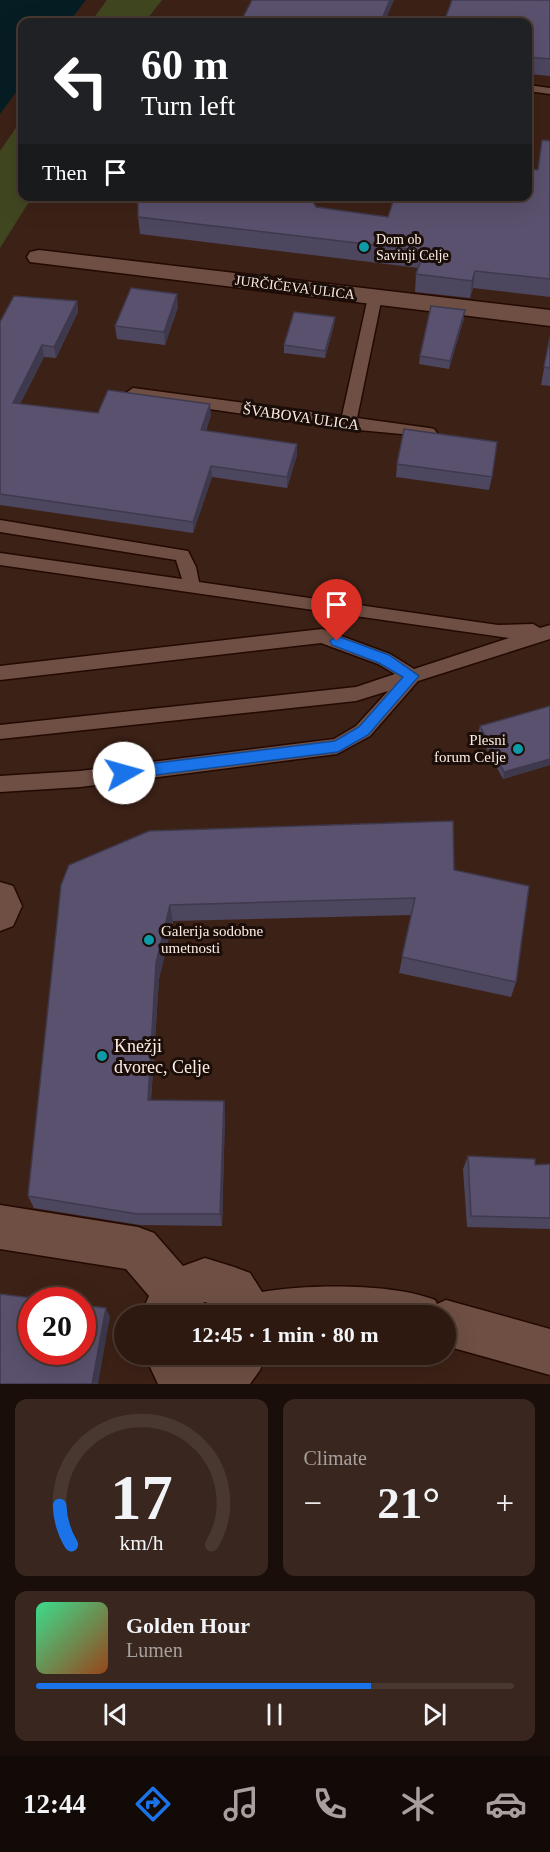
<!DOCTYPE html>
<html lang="en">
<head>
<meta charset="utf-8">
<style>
	:root { --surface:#2d1910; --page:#39261e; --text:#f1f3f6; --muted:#a7a09f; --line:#483830; --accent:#1a73e8 }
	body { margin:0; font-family:Georgia,serif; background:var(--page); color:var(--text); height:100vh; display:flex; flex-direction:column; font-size:22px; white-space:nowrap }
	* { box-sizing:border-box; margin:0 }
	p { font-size:20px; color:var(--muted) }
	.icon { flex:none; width:33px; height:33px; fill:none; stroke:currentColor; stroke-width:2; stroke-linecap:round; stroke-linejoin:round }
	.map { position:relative; height:1384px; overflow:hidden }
	.drawer { display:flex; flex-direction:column; gap:15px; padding:15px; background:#190e09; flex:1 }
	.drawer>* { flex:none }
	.hud { position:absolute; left:18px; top:18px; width:514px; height:183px; border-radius:12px; box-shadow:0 6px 24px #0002,0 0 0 2px var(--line); background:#202124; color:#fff; overflow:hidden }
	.speed { position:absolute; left:18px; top:1287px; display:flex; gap:12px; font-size:30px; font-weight:700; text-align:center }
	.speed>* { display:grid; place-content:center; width:78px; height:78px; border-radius:50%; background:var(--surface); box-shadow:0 6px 24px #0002,0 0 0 2px var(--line); line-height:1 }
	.speed .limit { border:9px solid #d22; background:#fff; color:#111 }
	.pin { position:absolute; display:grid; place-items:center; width:51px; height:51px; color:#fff; margin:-62px -26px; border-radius:50% 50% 50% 0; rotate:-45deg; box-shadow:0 0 6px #0007 }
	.pin .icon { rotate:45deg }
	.me { position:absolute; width:66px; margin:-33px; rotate:83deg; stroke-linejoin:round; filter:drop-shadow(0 0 4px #0008) }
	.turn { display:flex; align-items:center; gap:21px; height:126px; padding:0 24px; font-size:27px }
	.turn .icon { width:78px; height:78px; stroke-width:2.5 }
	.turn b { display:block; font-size:42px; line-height:51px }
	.then { display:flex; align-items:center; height:57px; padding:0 24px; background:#0003; gap:12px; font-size:22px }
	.big { font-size:45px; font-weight:700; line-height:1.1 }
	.drawer .card { flex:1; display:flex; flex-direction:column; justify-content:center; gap:9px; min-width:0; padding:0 21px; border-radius:12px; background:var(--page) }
	.drawer .dial { align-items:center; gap:0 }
	.dial svg { height:156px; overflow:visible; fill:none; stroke:var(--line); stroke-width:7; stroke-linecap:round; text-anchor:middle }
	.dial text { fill:var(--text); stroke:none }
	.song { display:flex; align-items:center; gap:18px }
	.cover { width:72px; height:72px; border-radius:9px; background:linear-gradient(135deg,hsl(150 70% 55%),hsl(20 70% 35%)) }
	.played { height:6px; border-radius:3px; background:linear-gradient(90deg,var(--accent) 70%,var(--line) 70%) }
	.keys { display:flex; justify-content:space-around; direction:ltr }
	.heat { display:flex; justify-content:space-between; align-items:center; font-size:33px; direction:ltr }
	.drawer .tiles { flex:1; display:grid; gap:15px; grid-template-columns:1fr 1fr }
	.card:last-child { grid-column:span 2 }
	.trip { position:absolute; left:114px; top:1305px; width:342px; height:60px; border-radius:30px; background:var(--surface); box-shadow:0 6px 24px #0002,0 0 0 2px var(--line); font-weight:700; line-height:60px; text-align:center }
	.tab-bar { display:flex; height:96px; justify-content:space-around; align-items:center; background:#120a06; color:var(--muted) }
	.tab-bar .icon { width:42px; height:42px }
	.tab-bar .active { color:var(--accent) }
	.tab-bar b { font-size:27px; color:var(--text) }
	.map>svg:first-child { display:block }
	.green { fill:#404720 }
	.water { fill:#071d24 }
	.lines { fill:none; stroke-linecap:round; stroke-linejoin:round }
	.lane-casing { stroke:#220902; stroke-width:3 }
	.street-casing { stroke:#220902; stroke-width:3 }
	.lane { fill:#6f4f43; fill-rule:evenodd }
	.street { fill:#6f4f43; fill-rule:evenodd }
	.wall { fill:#4d465f }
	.shaded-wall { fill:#3f394d }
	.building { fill:#5a516e; stroke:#3f394d; stroke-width:1.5 }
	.route { fill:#1a73e8; stroke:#114b97; stroke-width:1.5 }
	.culture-dot { fill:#0f9aa8; stroke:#1b0e09; stroke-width:2 }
	.labels { text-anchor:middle; stroke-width:6; stroke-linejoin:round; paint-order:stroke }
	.far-poi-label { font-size:14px; fill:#fdede7; stroke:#1b0e09; text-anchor:start }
	.far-street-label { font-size:14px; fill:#fdede7; stroke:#1b0e09 }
	.street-label { font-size:15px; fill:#fdede7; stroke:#1b0e09 }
	.poi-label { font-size:15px; fill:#fdede7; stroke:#1b0e09; text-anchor:end }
	.near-poi-label { font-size:18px; fill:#fdede7; stroke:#1b0e09; text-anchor:start }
</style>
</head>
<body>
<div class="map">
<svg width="550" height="1384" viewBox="0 0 550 1384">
	<rect width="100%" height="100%" fill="#3c2116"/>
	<!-- green -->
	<g class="green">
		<polygon points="107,0 162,0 148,18 126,22 91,22"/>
		<polygon points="22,119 22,196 32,197 0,248 0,151"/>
	</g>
	<!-- water -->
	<polygon class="water" points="0,0 86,0 69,22 22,22 22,84 0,114"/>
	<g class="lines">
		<defs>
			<g id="lane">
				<polygon points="528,85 550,88 550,94 528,91"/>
				<polygon points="375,293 382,297 357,418 429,428 434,429 437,433 434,437 348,429 133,398 126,393 133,388 342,416 368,297"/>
				<polygon points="0,520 188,551 196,567 199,582 498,625 533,624 540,628 550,625 550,639 418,681 370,736 337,754 80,787 0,792 0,776 80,771 334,739 356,726 388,691 356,701 0,739 0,725 356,687 395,674 378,664 321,643 0,680 0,666 322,629 390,654 414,669 509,638 0,565 0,553 182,579 176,560 0,532"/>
			</g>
			<g id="street">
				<polygon points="39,250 550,310 550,326 30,262 27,257 30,252"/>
				<polygon points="0,882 13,886 22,906 13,926 0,931"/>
				<path d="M 0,1205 L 138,1227 L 154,1233 L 183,1266 L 205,1258 L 234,1267 L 250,1273 L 262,1292 C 307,1284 393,1283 435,1300 L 437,1304 L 446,1300 L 550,1329 L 550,1375 L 446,1346 L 446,1316 L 225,1316 L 219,1307 L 205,1302 L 192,1308 L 188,1316 L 140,1316 L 149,1296 L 126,1269 L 0,1249 Z"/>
				<polygon points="144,1354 197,1354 202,1357 211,1354 267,1354 260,1370 250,1384 158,1384"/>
			</g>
		</defs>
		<!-- lane casing -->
		<use href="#lane" class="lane-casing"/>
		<!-- street casing -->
		<use href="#street" class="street-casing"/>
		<!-- lane -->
		<use href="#lane" class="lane"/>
		<!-- street -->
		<use href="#street" class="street"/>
	</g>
	<!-- wall -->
	<g class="wall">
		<polygon points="550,0 550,76 528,74 528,22"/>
		<polygon points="242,19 386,22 396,22 242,22"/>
		<polygon points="550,141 550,297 473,288 470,298 415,292 416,274 419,268 140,234 138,217 316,207 388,217 537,170"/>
		<polygon points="77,301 78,312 56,358 44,357 20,404 98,413 211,415 206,431 297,444 297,455 287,488 212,477 193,533 0,505 0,322"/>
		<polygon points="178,307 165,345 117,339 115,326"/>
		<polygon points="335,317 334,325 325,358 284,353 284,345"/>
		<polygon points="464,318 449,369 419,364 420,356"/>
		<polygon points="550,336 550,386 541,385"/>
		<polygon points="397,464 492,477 489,490 396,477"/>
		<polygon points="550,706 550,765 503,779 478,733 480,726"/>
		<polygon points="454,870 516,982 511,997 399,973 411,915 173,921 159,979 151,1101 224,1101 225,1115 222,1226 140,1225 34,1208 28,1196 61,885"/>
		<polygon points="468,1156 535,1165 550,1164 550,1229 467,1227 463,1169"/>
	</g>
	<!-- shaded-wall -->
	<g class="shaded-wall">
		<polygon points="390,0 394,0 385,22 381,21"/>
		<polygon points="475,271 473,288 470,298 472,281"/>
		<polygon points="177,294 178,307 165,345 164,332"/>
		<polygon points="77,301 78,312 56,358 54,347"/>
		<polygon points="465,310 464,318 449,369 450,361"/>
		<polygon points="335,317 334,325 325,358 325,351"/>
		<polygon points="42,345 44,357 15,414 13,403"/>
		<polygon points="210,404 211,415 202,441 201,430"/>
		<polygon points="297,444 297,455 287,488 287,477"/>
		<polygon points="211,466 212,477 193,533 193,522"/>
		<polygon points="550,759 550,765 503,779 504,772"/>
		<polygon points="170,905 173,921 159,979 150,1114 148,1100 156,963"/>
		<polygon points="224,1101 225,1115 222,1226 220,1214"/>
		<polygon points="106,1308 110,1317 98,1384 92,1384"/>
	</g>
	<!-- building -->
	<g class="building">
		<polygon points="252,0 390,0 381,21 396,22 278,22 242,19"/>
		<polygon points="452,0 550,0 550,59 528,57 528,22 444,22"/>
		<polygon points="542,140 550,141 550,279 475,271 472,281 416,274 424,251 138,217 138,196 310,196 316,207 388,217 395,196 528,196 528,169 538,170"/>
		<polygon points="131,288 177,294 164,332 115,326"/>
		<polygon points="14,296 77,301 54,347 42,345 13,403 98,413 108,390 210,404 201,430 297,444 287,477 211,466 193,522 0,494 0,322"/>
		<polygon points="431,306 465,310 450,361 420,356"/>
		<polygon points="294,312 335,317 325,351 284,345"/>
		<polygon points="550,337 550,368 544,367"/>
		<polygon points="404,429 497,442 492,477 397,464"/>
		<polygon points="550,706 550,759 504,772 480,726"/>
		<polygon points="453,821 454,870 529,886 516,982 402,957 415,898 170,905 156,963 148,1100 224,1101 220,1214 137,1214 28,1196 61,885 69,865 149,831"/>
		<polygon points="468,1156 535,1159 535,1165 550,1164 550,1218 471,1216"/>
		<polygon points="0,1294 49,1300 32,1300 32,1352 82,1352 82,1305 106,1308 92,1384 0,1384"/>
	</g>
	<!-- route -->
	<polygon class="route" points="337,636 389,655 419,676 368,735 338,752 124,779 119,778 119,769 124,767 335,741 359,727 403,677 379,663 332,645 330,641"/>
	<!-- markers -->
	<g class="culture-dot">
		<circle cx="364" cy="247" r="6"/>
		<circle cx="518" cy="749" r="6"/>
		<circle cx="149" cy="940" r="6"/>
		<circle cx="102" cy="1056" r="6"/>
	</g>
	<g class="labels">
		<!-- far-poi labels -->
		<g class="far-poi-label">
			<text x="376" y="244">Dom ob<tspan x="376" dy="16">Savinji Celje</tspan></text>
		</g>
		<!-- far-street labels -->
		<g class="far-street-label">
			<text transform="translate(295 287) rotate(7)" y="5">JURČIČEVA ULICA</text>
		</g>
		<!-- street labels -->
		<g class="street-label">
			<text transform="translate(301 417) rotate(8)" y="5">ŠVABOVA ULICA</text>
		</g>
		<!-- poi labels -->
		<g class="poi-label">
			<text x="506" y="745">Plesni<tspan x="506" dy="17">forum Celje</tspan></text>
			<text x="161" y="936" text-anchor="start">Galerija sodobne<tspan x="161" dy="17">umetnosti</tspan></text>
		</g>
		<!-- near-poi labels -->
		<g class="near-poi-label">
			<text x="114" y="1052">Knežji<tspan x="114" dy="21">dvorec, Celje</tspan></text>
		</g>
	</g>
</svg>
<div class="speed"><div class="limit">20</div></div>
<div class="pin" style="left:337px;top:641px;background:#d93025"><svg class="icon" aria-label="arrive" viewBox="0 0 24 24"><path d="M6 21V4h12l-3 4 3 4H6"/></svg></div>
<svg class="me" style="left:124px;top:773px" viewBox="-20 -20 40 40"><circle r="19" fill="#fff"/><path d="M0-13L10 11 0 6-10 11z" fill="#1a73e8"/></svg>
<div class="trip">12:45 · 1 min · 80 m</div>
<div class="hud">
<div class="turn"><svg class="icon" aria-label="left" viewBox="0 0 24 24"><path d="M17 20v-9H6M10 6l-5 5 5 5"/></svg><div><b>60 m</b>Turn left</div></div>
<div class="then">Then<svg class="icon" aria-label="arrive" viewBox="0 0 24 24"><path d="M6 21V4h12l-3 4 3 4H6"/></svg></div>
</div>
</div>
<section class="drawer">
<div class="tiles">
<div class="card dial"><svg viewBox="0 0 100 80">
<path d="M14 69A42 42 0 1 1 86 69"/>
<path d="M14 69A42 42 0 0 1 8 49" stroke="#1a73e8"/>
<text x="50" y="56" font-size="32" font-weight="700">17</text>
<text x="50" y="72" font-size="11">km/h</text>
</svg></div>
<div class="card"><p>Climate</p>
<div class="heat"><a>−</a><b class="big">21°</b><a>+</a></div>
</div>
<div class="card">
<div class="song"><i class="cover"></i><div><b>Golden Hour</b><p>Lumen</p></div></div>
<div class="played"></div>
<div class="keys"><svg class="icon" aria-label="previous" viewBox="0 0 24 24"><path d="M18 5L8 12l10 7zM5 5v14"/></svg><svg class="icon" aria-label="pause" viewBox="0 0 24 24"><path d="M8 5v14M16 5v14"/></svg><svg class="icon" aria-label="next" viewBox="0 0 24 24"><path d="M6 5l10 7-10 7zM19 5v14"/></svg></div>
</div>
</div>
</section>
<nav class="tab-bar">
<b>12:44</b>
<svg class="icon active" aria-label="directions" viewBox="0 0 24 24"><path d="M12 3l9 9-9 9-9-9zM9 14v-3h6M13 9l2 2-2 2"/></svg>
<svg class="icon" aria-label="music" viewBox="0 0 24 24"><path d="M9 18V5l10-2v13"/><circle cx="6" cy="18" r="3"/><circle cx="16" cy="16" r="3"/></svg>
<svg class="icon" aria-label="phone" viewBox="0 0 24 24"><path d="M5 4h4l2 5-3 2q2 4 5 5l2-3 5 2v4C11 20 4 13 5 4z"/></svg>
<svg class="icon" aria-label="climate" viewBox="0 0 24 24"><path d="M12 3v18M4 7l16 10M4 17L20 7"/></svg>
<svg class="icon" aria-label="car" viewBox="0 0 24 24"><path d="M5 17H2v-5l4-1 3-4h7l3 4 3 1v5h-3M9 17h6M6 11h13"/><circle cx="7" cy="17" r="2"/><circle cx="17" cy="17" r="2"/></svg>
</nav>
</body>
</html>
